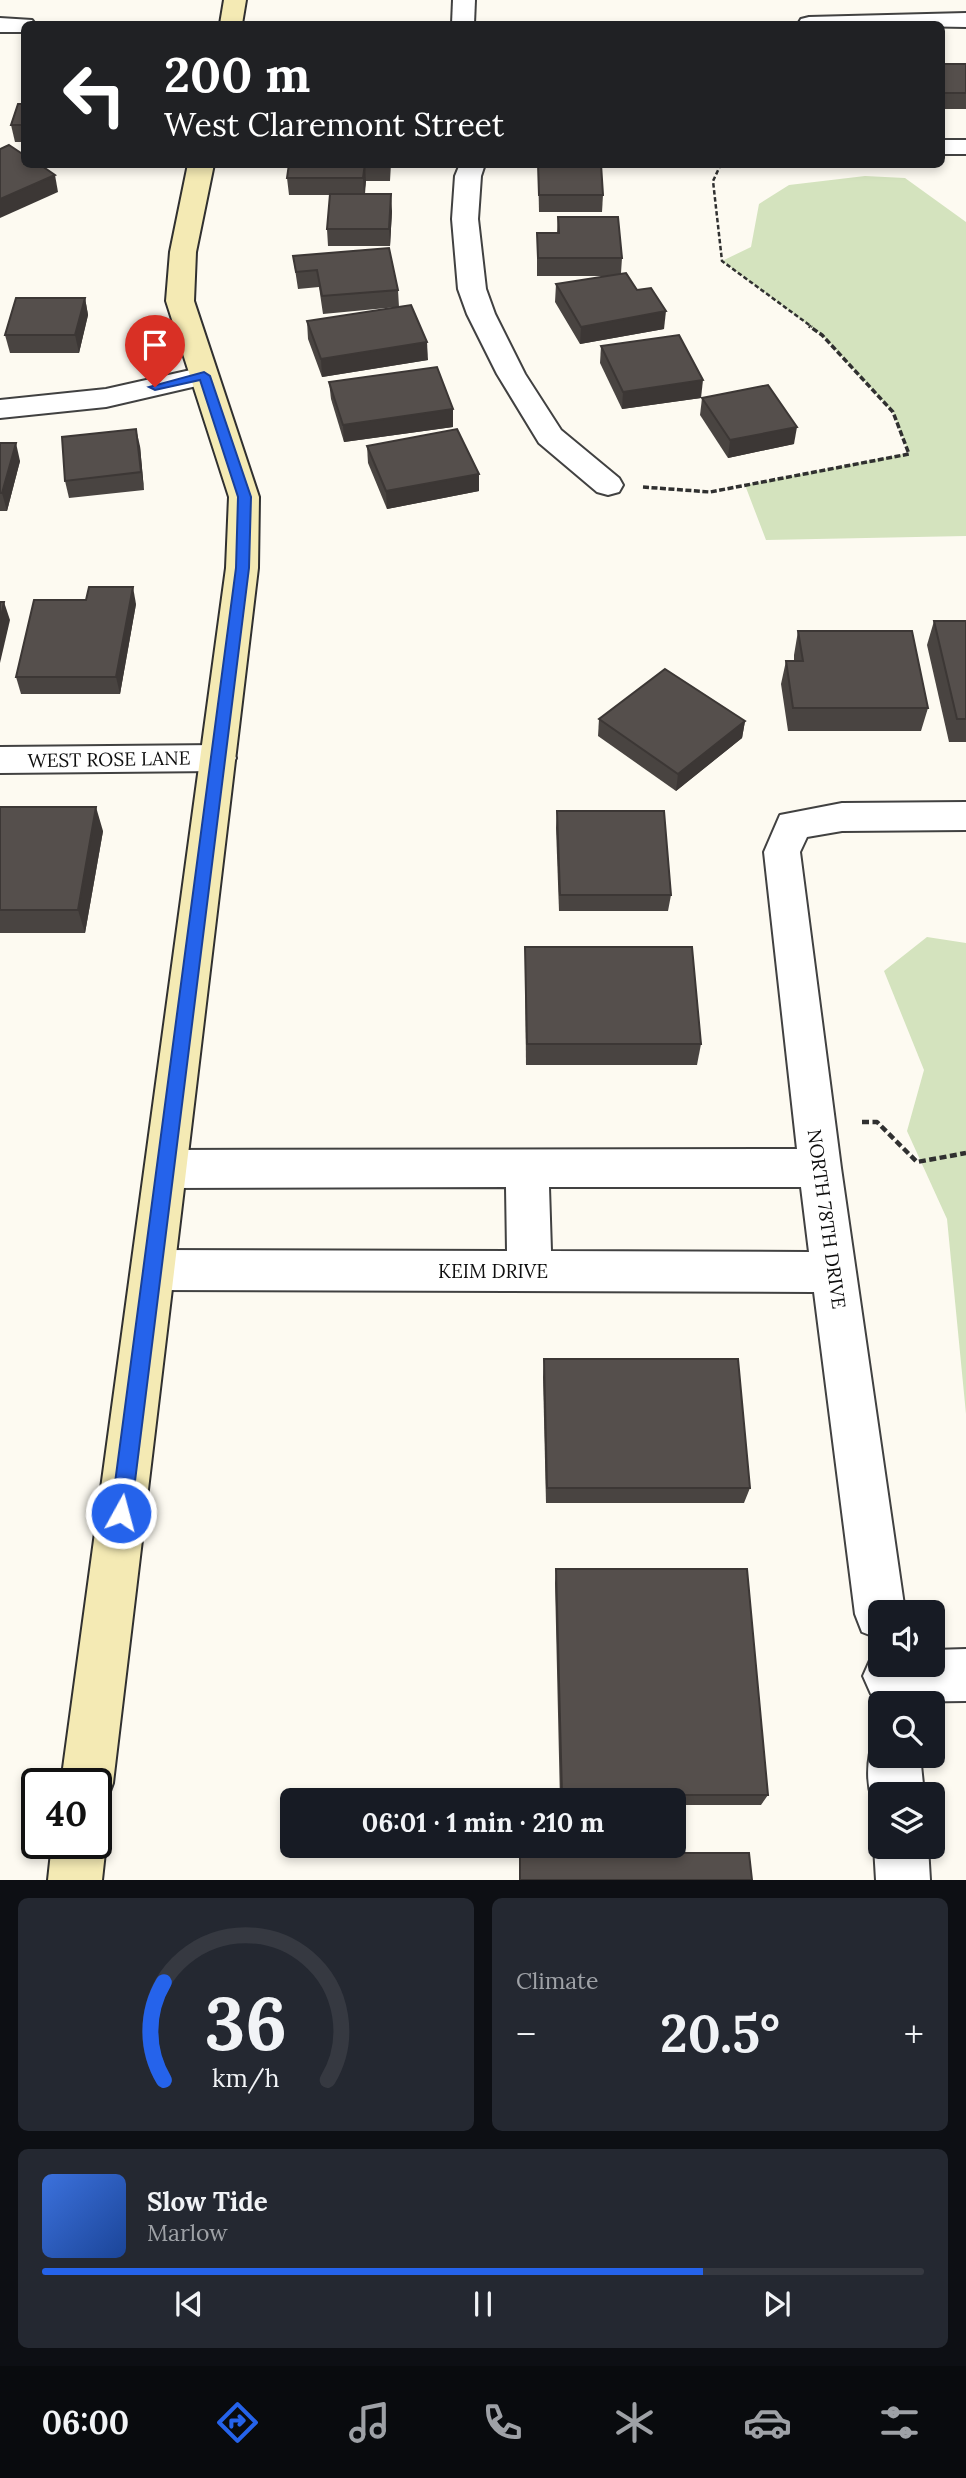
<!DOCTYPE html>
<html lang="en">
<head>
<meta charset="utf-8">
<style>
	:root { --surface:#171b24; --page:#242831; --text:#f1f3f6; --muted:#9ea1a6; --line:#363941; --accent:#2563eb }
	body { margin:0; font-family:Lora,serif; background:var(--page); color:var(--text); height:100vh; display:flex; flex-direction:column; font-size:26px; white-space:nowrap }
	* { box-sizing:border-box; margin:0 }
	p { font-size:23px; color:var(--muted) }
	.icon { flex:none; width:38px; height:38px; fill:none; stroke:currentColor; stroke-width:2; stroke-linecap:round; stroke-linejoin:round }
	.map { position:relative; height:1880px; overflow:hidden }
	.details { display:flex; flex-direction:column; gap:18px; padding:18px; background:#0d0f14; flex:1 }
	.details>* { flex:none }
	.guide { position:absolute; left:21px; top:21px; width:924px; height:147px; border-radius:10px; box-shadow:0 4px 10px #0003; background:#202124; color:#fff; overflow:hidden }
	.controls { position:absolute; left:868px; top:1600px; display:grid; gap:14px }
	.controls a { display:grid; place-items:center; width:77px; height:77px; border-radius:10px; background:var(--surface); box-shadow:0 4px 10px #0003; font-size:35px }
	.speed { position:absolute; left:21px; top:1768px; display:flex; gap:14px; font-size:35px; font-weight:700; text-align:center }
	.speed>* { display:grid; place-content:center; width:91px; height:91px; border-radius:50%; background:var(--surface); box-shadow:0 4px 10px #0003; line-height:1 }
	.speed .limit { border:4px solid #111; border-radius:10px; background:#fff; color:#111 }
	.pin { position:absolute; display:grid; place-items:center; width:60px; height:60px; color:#fff; margin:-72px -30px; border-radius:50% 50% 50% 0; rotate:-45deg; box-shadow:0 0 7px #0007 }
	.pin .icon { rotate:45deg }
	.me { position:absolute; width:77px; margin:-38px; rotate:7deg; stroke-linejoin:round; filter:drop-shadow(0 0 5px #0008) }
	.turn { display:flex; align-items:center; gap:24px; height:147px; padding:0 28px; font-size:32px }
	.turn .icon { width:91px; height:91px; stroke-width:2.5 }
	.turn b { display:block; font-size:49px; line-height:60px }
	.big { font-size:52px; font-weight:700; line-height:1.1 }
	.details .widget { flex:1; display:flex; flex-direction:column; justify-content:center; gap:10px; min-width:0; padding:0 24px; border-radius:10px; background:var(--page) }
	.details .dial { align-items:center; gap:0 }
	.dial svg { height:182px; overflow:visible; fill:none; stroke:var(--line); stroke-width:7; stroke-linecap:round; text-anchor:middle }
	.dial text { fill:var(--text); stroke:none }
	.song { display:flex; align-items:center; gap:21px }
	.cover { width:84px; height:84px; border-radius:10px; background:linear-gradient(135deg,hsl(220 70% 55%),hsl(220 70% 35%)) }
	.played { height:7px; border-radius:4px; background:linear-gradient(90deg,var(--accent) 75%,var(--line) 75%) }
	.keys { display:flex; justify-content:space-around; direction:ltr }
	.heat { display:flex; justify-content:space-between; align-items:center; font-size:38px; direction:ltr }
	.details .tiles { flex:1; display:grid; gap:18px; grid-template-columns:1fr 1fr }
	.widget:last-child { grid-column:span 2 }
	.trip { position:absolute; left:280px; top:1788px; width:406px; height:70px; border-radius:10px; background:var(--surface); box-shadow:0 4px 10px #0003; font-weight:700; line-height:70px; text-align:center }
	.dock { display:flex; height:112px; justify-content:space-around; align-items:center; background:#090b0e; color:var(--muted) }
	.dock .icon { width:49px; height:49px }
	.dock .on { color:var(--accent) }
	.dock b { font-size:32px; color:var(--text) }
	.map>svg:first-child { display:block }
	.green { fill:#d4e3be }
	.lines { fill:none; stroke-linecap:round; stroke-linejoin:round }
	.street-casing { stroke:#414141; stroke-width:4 }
	.secondary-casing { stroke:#303030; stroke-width:4 }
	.path-far2 { stroke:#303030; stroke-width:2.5; stroke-dasharray:4.5 2.5; stroke-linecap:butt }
	.path-far1 { stroke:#303030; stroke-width:3.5; stroke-dasharray:6 2.5; stroke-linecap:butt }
	.path { stroke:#303030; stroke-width:4.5; stroke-dasharray:7 3.5; stroke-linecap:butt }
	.street { fill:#fff; fill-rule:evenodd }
	.secondary { fill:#f4eab4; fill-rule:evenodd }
	.wall { fill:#494441 }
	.shaded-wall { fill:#3c3735 }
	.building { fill:#554f4c; stroke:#3c3735; stroke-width:2 }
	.route { fill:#2563eb; stroke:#184099; stroke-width:2 }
	.labels { text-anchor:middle; stroke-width:7; stroke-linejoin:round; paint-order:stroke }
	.street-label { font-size:19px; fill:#0e0e0e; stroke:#fff }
</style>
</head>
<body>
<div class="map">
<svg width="966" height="1880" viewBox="0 0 966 1880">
	<rect width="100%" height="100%" fill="#fdfaf1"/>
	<!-- green -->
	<g class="green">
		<polygon points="865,176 905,178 966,222 966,536 766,540 745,485 909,453 893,412 822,335 722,261 751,247 759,204 789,185"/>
		<polygon points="927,937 966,943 966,1414 947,1219 907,1131 924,1070 884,971"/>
	</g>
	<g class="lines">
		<defs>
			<g id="street">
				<polygon points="453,0 475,0 474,24 452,24"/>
				<polygon points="966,13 966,27 798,24 801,19 809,17"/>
				<polygon points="0,18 32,20 35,24 24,24 24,32 0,32"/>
				<rect x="942" y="140" width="24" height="14"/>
				<polygon points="460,164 485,164 481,176 478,219 486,289 495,314 525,374 561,430 619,478 623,485 619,492 608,495 597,492 539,443 497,374 467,314 458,289 452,219 455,176"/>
				<polygon points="204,367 214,370 218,376 214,382 106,407 0,418 0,400 106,389"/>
				<polygon points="218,745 231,749 236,758 231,767 218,771 0,773 0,747"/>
				<path d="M 966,802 L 966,830 L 842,831 L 807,837 L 800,852 L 841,1168 L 905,1612 L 880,1612 L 880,1639 L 862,1632 L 855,1614 L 814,1292 L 153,1290 L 137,1284 L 131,1270 L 137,1256 L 153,1250 L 507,1251 L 506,1187 L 166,1188 L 151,1182 L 145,1169 L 151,1156 L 166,1150 L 797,1149 L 764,852 L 780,815 L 842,803 ZM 549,1187 L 801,1187 L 809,1252 L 551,1251 Z"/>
				<polygon points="966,1649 966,1701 889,1702 871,1694 863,1676 871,1658 880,1654 880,1664 933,1664 933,1650"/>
				<path d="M 880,1734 L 880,1755 L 920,1755 L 924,1794 L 880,1794 L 880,1814 C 864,1793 866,1759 875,1736 Z"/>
				<polygon points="880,1831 880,1846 928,1846 930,1880 876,1880 874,1846"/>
			</g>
			<g id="secondary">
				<polygon points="224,0 246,0 242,24 220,24"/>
				<polygon points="188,164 214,164 196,252 194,301 259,497 258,568 113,1783 106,1802 96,1806 96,1783 61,1783 226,568 229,497 166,301 170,252"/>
				<polygon points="96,1823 106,1843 102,1880 48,1880 52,1843 96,1843"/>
			</g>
		</defs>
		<!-- street casing -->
		<use href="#street" class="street-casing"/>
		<!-- secondary casing -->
		<use href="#secondary" class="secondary-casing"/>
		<!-- path-far2 -->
		<polyline class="path-far2" points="721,164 713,181 722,261 812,327"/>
		<!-- path-far1 -->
		<polyline class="path-far1" points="643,487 710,492 909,454 893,412 822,335 809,326"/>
		<!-- path -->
		<polyline class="path" points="862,1122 877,1122 917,1162 966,1153"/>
		<!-- street -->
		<use href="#street" class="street"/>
		<!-- secondary -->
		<use href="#secondary" class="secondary"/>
	</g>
	<!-- wall -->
	<g class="wall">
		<rect x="942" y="64" width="24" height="45"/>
		<polygon points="24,104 24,142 15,142 11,125"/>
		<polygon points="289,164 391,164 390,181 366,181 365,194 392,211 390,246 328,246 327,229 330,195 289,195 287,178"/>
		<polygon points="538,164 603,195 602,212 539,212"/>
		<polygon points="558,217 622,258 621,273 637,290 664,329 580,344 555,302 556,284 607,276 537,276 537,233 557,233"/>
		<polygon points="293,256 398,290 399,307 428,360 322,377 308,339 307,321 397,307 323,314 319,287 298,289"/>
		<polygon points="85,298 88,315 79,353 10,353 5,335"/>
		<polygon points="601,346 701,398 622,409 600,363"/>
		<polygon points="329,382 453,409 453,427 344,442 331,399"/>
		<polygon points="702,398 794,444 728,458 700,415"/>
		<polygon points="0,443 20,461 7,511 0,511"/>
		<polygon points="140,446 144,490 69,498 65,481"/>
		<polygon points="367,446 479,491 387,509 368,463"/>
		<polygon points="136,604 120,694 21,694 16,677"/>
		<polygon points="934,621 966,621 966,742 949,742 927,645"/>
		<polygon points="798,631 928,708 921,731 788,731 781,684 786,661 794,661 794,655"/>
		<polygon points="599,719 745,721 742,738 676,791 598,736"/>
		<polygon points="0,807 103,831 85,933 0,933"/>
		<polygon points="557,811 671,895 668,911 559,911 556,828"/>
		<polygon points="525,947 701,1044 697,1065 526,1065 525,969"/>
		<polygon points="544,1359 750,1488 744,1503 546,1503 543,1377"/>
		<polygon points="556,1569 768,1795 761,1805 674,1805 674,1801 560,1801 555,1583"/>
	</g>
	<!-- shaded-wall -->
	<g class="shaded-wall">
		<polygon points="365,164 366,181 364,195 363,178"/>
		<polygon points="55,175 58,192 0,218 0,199"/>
		<polygon points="391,194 392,211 390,246 389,229"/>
		<polygon points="85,298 88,315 79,353 75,335"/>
		<polygon points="666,311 664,329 580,344 581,327"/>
		<polygon points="427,342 428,360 322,377 321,359"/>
		<polygon points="703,380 701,398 622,409 623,392"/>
		<polygon points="453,409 453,427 344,442 343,425"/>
		<polygon points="797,427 794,444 728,458 730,440"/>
		<polygon points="136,429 140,446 144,490 141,472"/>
		<polygon points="16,443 20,461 7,511 2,493"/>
		<polygon points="479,474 479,491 387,509 386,491"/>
		<polygon points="133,587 136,604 120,694 116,677"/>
		<polygon points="4,602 10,620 0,663 0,622"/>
		<polygon points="745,721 742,738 676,791 678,774"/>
		<polygon points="96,807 103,831 85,933 78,910"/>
	</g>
	<!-- building -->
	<g class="building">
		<rect x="942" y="64" width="24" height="29"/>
		<polygon points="18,104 24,104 24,125 11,125"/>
		<polygon points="9,145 24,155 24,164 39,164 55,175 0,199 0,149"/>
		<polygon points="289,164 365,164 363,178 287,178"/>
		<polygon points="538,164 601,164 603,195 539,195"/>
		<polygon points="330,194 391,194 389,229 327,229"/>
		<polygon points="558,217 618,217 622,258 538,258 537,233 559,233"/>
		<polygon points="389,248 398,290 322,296 317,270 296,272 293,256"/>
		<polygon points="626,273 637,290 651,288 666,311 581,327 556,284"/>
		<polygon points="16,298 85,298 75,335 5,335"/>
		<polygon points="411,305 427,342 321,359 307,321"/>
		<polygon points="679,335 703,380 623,392 601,346"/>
		<polygon points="437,367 453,409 343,425 329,382"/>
		<polygon points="768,385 797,427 730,440 702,398"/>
		<polygon points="136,429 141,472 65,481 62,437"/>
		<polygon points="457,429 479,474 386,491 367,446"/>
		<polygon points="0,443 16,443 2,493 0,493"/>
		<polygon points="89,587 133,587 116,677 16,677 34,600 86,600"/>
		<polygon points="0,602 4,602 0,622"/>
		<polygon points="934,621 966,621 966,719 957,719"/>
		<polygon points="798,631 912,631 928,708 793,708 786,661 803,661"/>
		<polygon points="665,669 745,721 678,774 599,719"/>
		<polygon points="0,807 96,807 78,910 0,910"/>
		<polygon points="557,811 664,811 671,895 560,895"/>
		<polygon points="525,947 692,947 701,1044 527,1044"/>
		<polygon points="544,1359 738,1359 750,1488 547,1488"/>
		<polygon points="556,1569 747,1569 768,1795 562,1795"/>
		<polygon points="520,1853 749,1853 752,1880 520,1880"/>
	</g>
	<!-- route -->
	<polygon class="route" points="204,372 210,376 251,497 249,568 131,1513 129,1520 121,1523 114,1520 111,1513 236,568 238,497 200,380 155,390 149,387"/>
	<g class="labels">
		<!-- street labels -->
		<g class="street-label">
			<text transform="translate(109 759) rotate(-1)" y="7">WEST ROSE LANE</text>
			<text transform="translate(827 1219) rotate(82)" y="7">NORTH 78TH DRIVE</text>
			<text x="493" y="1278">KEIM DRIVE</text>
		</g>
	</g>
</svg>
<div class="controls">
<a><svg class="icon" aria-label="sound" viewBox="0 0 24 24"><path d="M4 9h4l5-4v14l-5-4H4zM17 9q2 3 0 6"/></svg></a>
<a><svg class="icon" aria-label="search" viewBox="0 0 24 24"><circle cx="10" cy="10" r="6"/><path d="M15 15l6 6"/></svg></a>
<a><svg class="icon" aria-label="layers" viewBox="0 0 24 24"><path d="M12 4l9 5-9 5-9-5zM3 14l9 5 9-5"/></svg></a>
</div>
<div class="speed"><div class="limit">40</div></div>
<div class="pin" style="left:155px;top:387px;background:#d93025"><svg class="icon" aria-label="arrive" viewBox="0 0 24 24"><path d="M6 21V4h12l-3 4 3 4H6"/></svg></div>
<svg class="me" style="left:121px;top:1513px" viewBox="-20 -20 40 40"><circle r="17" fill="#2563eb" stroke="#fff" stroke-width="3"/><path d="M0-11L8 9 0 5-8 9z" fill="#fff"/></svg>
<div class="trip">06:01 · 1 min · 210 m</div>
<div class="guide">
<div class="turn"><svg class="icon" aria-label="left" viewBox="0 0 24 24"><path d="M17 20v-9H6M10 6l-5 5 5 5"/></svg><div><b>200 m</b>West Claremont Street</div></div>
</div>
</div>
<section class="details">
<div class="tiles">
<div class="widget dial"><svg viewBox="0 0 100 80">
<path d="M14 69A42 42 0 1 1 86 69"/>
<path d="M14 69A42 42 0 0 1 14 26" stroke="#2563eb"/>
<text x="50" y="56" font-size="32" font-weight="700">36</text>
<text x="50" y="72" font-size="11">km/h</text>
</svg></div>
<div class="widget"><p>Climate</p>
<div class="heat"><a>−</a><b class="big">20.5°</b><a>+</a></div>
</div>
<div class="widget">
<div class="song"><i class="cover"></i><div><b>Slow Tide</b><p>Marlow</p></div></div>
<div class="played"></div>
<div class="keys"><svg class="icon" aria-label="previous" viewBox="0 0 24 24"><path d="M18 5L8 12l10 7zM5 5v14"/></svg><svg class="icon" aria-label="pause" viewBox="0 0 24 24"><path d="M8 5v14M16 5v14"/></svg><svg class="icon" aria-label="next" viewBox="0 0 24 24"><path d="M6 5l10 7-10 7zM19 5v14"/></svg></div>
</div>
</div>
</section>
<nav class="dock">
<b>06:00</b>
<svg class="icon on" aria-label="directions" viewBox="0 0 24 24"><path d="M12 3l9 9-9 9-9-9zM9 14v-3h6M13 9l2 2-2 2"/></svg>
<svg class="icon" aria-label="music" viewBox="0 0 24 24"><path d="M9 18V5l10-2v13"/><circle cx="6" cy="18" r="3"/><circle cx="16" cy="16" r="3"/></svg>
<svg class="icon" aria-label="phone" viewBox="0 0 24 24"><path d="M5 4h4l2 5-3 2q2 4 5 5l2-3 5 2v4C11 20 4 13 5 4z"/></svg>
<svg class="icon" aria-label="climate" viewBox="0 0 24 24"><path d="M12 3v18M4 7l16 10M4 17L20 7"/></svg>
<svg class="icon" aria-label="car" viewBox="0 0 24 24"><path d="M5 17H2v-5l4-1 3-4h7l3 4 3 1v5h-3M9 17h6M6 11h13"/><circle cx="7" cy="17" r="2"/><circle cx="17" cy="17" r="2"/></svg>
<svg class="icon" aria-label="filters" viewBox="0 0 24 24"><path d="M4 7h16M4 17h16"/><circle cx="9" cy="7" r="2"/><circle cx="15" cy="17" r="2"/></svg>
</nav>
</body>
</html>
